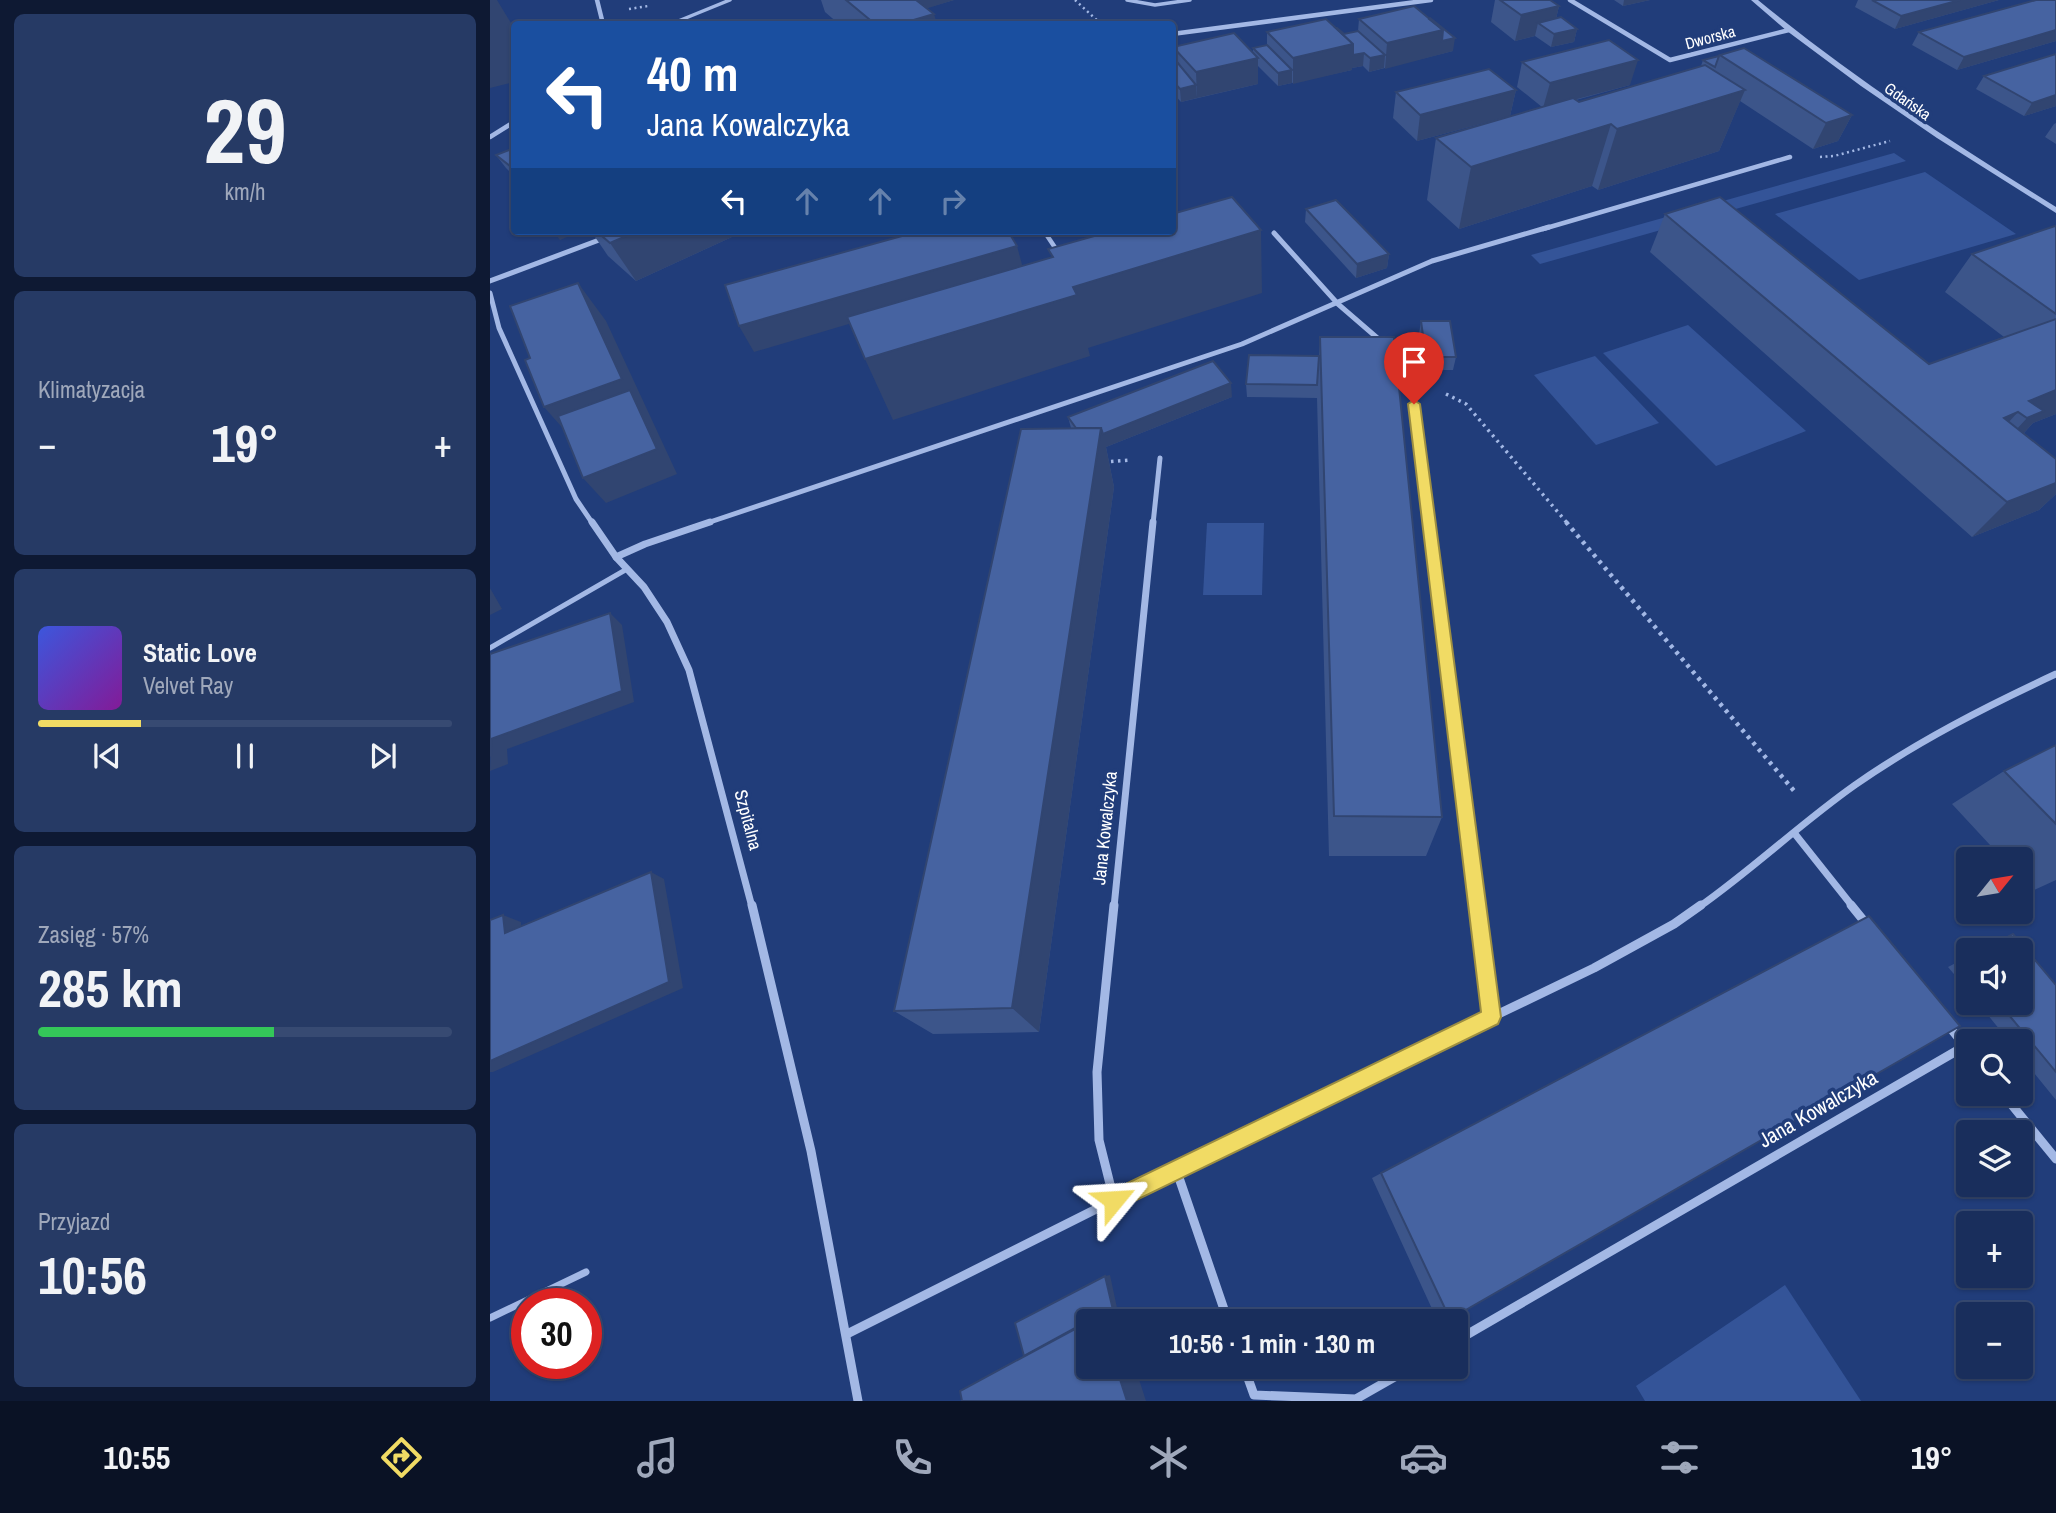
<!DOCTYPE html>
<html lang="pl">
<head>
<meta charset="utf-8">
<style>
	:root { --surface:#192e5c; --page:#263a65; --text:#f1f3f6; --muted:#9fa8bb; --line:#374a72; --accent:#f1db64 }
	body { margin:0; font-family:"Archivo Narrow",sans-serif; background:var(--page); color:var(--text); height:100vh; display:flex; flex-direction:column; font-size:26px; white-space:nowrap }
	* { box-sizing:border-box; margin:0 }
	p { font-size:23px; color:var(--muted) }
	.icon { flex:none; width:38px; height:38px; fill:none; stroke:currentColor; stroke-width:2; stroke-linecap:round; stroke-linejoin:round }
	.map { position:relative; flex:1; overflow:hidden }
	.details { display:flex; flex-direction:column; gap:14px; padding:14px; background:#0e1933; width:490px }
	.details>* { flex:none }
	.guide { position:absolute; left:21px; top:21px; width:665px; height:214px; border-radius:7px; box-shadow:0 2px 5px #0004,0 0 0 2px var(--line); background:#1a4fa0; color:#fff; overflow:hidden }
	.needle { width:46px; rotate:60deg }
	.tools { position:absolute; left:1466px; top:847px; display:grid; gap:14px }
	.tools a { display:grid; place-items:center; width:77px; height:77px; border-radius:7px; background:var(--surface); box-shadow:0 2px 5px #0004,0 0 0 2px var(--line); font-size:35px }
	.speed { position:absolute; left:21px; top:1288px; display:flex; gap:14px; font-size:35px; font-weight:700; text-align:center }
	.speed>* { display:grid; place-content:center; width:91px; height:91px; border-radius:50%; background:var(--surface); box-shadow:0 2px 5px #0004,0 0 0 2px var(--line); line-height:1 }
	.speed .limit { border:10px solid #d22; background:#fff; color:#111 }
	.pin { position:absolute; display:grid; place-items:center; width:60px; height:60px; color:#fff; margin:-72px -30px; border-radius:50% 50% 50% 0; rotate:-45deg; box-shadow:0 0 7px #0007 }
	.pin .icon { rotate:45deg }
	.me { position:absolute; width:77px; margin:-38px; rotate:63deg; stroke-linejoin:round; filter:drop-shadow(0 0 5px #0008) }
	.turn { display:flex; align-items:center; gap:24px; height:147px; padding:0 21px; font-size:32px }
	.turn .icon { width:91px; height:91px; stroke-width:2.5 }
	.turn b { display:block; font-size:49px; line-height:60px }
	.lanes { display:flex; align-items:center; height:66px; padding:0 21px; background:#0003; justify-content:center; gap:35px; direction:ltr }
	.lanes .off { opacity:.35 }
	.big { font-size:52px; font-weight:700; line-height:1.1 }
	.details .widget { flex:1; display:flex; flex-direction:column; justify-content:center; gap:10px; min-width:0; padding:0 24px; border-radius:10px; background:var(--page) }
	.details .dial { align-items:center; gap:0 }
	.dial b { font-size:91px; line-height:1 }
	.song { display:flex; align-items:center; gap:21px }
	.cover { width:84px; height:84px; border-radius:10px; background:linear-gradient(135deg,hsl(230 70% 55%),hsl(290 70% 35%)) }
	.played { height:7px; border-radius:4px; background:linear-gradient(90deg,var(--accent) 25%,var(--line) 25%) }
	.keys { display:flex; justify-content:space-around; direction:ltr }
	.heat { display:flex; justify-content:space-between; align-items:center; font-size:38px; direction:ltr }
	.charge { height:10px; border-radius:5px; background:linear-gradient(90deg,#34c759 57%,var(--line) 0) }
	.trip { position:absolute; left:586px; top:1309px; width:392px; height:70px; border-radius:7px; background:var(--surface); box-shadow:0 2px 5px #0004,0 0 0 2px var(--line); font-weight:700; line-height:70px; text-align:center }
	.tab-bar { display:flex; height:112px; justify-content:space-around; align-items:center; background:#0a1225; color:var(--muted) }
	.tab-bar .icon { width:49px; height:49px }
	.tab-bar .on { color:var(--accent) }
	.tab-bar b { font-size:32px; color:var(--text) }
	main { display:flex; flex:1; min-height:0 }
	.map>svg:first-child { display:block }
	.green { fill:#345498 }
	.lines { fill:none; stroke-linecap:round; stroke-linejoin:round }
	.path-far2 { stroke:#a3b8e5; stroke-width:2.5; stroke-dasharray:2 3.5; stroke-linecap:butt }
	.path-far1 { stroke:#a3b8e5; stroke-width:3.5; stroke-dasharray:2.5 4.5; stroke-linecap:butt }
	.path { stroke:#a3b8e5; stroke-width:4.5; stroke-dasharray:3.5 5; stroke-linecap:butt }
	.service-far3 { stroke:#a3b8e5; stroke-width:3.5 }
	.service-far2 { stroke:#a3b8e5; stroke-width:4.5 }
	.service-far1 { stroke:#a3b8e5; stroke-width:5 }
	.service { stroke:#a3b8e5; stroke-width:7 }
	.minor-far3 { stroke:#a3b8e5; stroke-width:4.5 }
	.minor-far2 { stroke:#a3b8e5; stroke-width:5 }
	.minor-far1 { stroke:#a3b8e5; stroke-width:7 }
	.minor { stroke:#a3b8e5; stroke-width:9 }
	.tertiary { fill:#a3b8e5; fill-rule:evenodd }
	.wall { fill:#3c558a }
	.shaded-wall { fill:#314571 }
	.building { fill:#4663a1; stroke:#314571; stroke-width:2 }
	.route { fill:#f1db64; stroke:#9d8e41; stroke-width:2 }
	.labels { text-anchor:middle; stroke-width:7; stroke-linejoin:round; paint-order:stroke }
	.far-street-label { font-size:16px; fill:#fff; stroke:#213d7a }
	.street-label { font-size:18px; fill:#fff; stroke:#213d7a }
	.near-street-label { font-size:21px; fill:#fff; stroke:#213d7a }
</style>
</head>
<body>
<main>
<section class="details">
<div class="widget dial"><b>29</b><p>km/h</p></div>
<div class="widget"><p>Klimatyzacja</p>
<div class="heat"><a>−</a><b class="big">19°</b><a>+</a></div>
</div>
<div class="widget">
<div class="song"><i class="cover"></i><div><b>Static Love</b><p>Velvet Ray</p></div></div>
<div class="played"></div>
<div class="keys"><svg class="icon" aria-label="previous" viewBox="0 0 24 24"><path d="M18 5L8 12l10 7zM5 5v14"/></svg><svg class="icon" aria-label="pause" viewBox="0 0 24 24"><path d="M8 5v14M16 5v14"/></svg><svg class="icon" aria-label="next" viewBox="0 0 24 24"><path d="M6 5l10 7-10 7zM19 5v14"/></svg></div>
</div>
<div class="widget"><p>Zasięg · 57%</p><b class="big">285 km</b><div class="charge"></div></div>
<div class="widget"><p>Przyjazd</p><b class="big">10:56</b></div>
</section>
<div class="map">
<svg width="1566" height="1401" viewBox="0 0 1566 1401">
	<rect width="100%" height="100%" fill="#213d7a"/>
	<!-- green -->
	<g class="green">
		<polygon points="1404,153 1416,161 1050,264 1041,255"/>
		<polygon points="1435,172 1526,234 1369,280 1285,214"/>
		<polygon points="1198,325 1316,431 1226,466 1113,353"/>
		<polygon points="1105,356 1169,423 1106,445 1044,375"/>
		<polygon points="717,523 774,523 772,595 713,595"/>
		<polygon points="1295,1285 1371,1401 1155,1401 1146,1386"/>
	</g>
	<g class="lines">
		<!-- path-far2 -->
		<g class="path-far2">
			<polyline points="585,0 611,24"/>
			<polyline points="139,9 158,6"/>
			<polyline points="1330,157 1344,156 1400,141"/>
		</g>
		<!-- path-far1 -->
		<g class="path-far1">
			<polyline points="956,394 976,404 1078,524"/>
			<polyline points="614,462 640,460"/>
		</g>
		<!-- path -->
		<polyline class="path" points="1076,522 1305,792"/>
		<!-- service-far3 -->
		<g class="service-far3">
			<polyline points="637,0 665,5 700,0"/>
			<polyline points="181,24 240,0"/>
		</g>
		<!-- service-far2 -->
		<polyline class="service-far2" points="554,231 568,252"/>
		<!-- service-far1 -->
		<polyline class="service-far1" points="0,648 137,569"/>
		<!-- service -->
		<polyline class="service" points="0,1318 96,1272"/>
		<!-- minor-far3 -->
		<g class="minor-far3">
			<polyline points="107,0 113,24"/>
			<polyline points="1080,0 1180,60 1299,30"/>
			<polyline points="682,34 941,0"/>
			<polyline points="0,137 24,122"/>
			<polyline points="1053,229 1300,157"/>
		</g>
		<!-- minor-far2 -->
		<g class="minor-far2">
			<polyline points="784,233 848,304 892,342"/>
			<polyline points="0,281 133,231"/>
			<polyline points="0,293 9,328 86,499 103,524"/>
			<polyline points="901,351 921,377 940,524"/>
			<polyline points="214,524 752,344 942,261 1059,227"/>
			<polyline points="663,524 670,458"/>
		</g>
		<!-- minor-far1 -->
		<g class="minor-far1">
			<polyline points="102,522 126,557 154,587 177,622 199,670 262,907"/>
			<polyline points="939,522 988,907"/>
			<polyline points="126,557 155,544 220,522"/>
			<polyline points="1305,834 1363,907"/>
			<polyline points="624,907 663,522"/>
			<path d="M 1209,907 C 1263,869 1311,823 1365,785 C 1428,741 1497,706 1566,674"/>
		</g>
		<!-- minor -->
		<g class="minor">
			<polyline points="262,905 321,1151 368,1401"/>
			<polyline points="988,905 1002,1017"/>
			<polyline points="1361,905 1378,926"/>
			<polyline points="1513,1094 1566,1159"/>
			<polyline points="686,1169 738,1321"/>
			<polyline points="624,1200 609,1140 607,1072 624,905"/>
			<polyline points="357,1334 686,1169 1104,968 1184,924 1211,905"/>
			<polyline points="966,1341 1475,1046 1458,1025"/>
			<polyline points="754,1367 764,1395 866,1399 922,1367"/>
		</g>
		<!-- tertiary -->
		<path class="tertiary" d="M 1261,0 L 1268,0 C 1362,77 1463,143 1566,207 L 1566,213 L 1447,138 L 1371,86 L 1297,31 Z"/>
	</g>
	<!-- wall -->
	<g class="wall">
		<polygon points="331,0 464,0 436,8 447,24 349,24 335,12"/>
		<polygon points="1005,0 1060,0 1069,6 1066,19 1087,29 1084,42 1061,47 1045,36 1025,41 1001,22"/>
		<polygon points="1124,0 1160,0 1133,6"/>
		<polygon points="1368,0 1509,0 1405,29 1365,7"/>
		<polygon points="1566,0 1566,41 1467,70 1422,45 1429,32"/>
		<polygon points="869,19 963,51 879,72 873,66 862,68 862,70 788,86 768,66 768,84 691,102 682,92 682,63 685,63 683,47 763,54 763,48 777,45 777,32 854,34 868,31"/>
		<polygon points="1566,54 1566,106 1534,116 1486,89 1494,76"/>
		<polygon points="1230,55 1362,115 1348,141 1323,149 1250,101 1229,151 1108,190 1102,186 969,229 937,200 946,138 1052,107 1027,87 1032,62 1140,85 1086,100 1089,102 1211,66 1213,60 1229,56"/>
		<polygon points="1026,90 1020,116 927,141 903,118 906,92"/>
		<polygon points="1566,123 1566,144 1555,137 1564,124"/>
		<polygon points="24,148 24,176 16,168 6,155"/>
		<polygon points="816,209 899,254 897,268 866,278 815,222"/>
		<polygon points="1175,214 1439,364 1514,337 1455,292 1482,254 1566,227 1566,414 1543,423 1534,433 1566,459 1566,494 1549,510 1482,537 1160,252"/>
		<polygon points="101,231 255,231 146,281 118,256"/>
		<polygon points="931,321 966,357 963,370 934,370 929,334"/>
		<polygon points="830,337 952,817 936,856 839,856 827,398 757,397 756,384 829,356"/>
		<polygon points="742,397 616,447 624,487 549,1032 443,1034 404,1011 581,428 578,417"/>
		<polygon points="1566,745 1566,880 1542,891 1531,879 1531,859 1513,859 1462,804 1514,771"/>
		<polygon points="1379,916 960,1319 943,1311 882,1178"/>
		<polygon points="1523,934 1566,985 1566,1100 1531,1057 1531,1041 1519,1041 1488,1003 1531,1003 1531,950 1489,950 1506,941"/>
		<polygon points="1479,956 1479,992 1458,967"/>
	</g>
	<!-- shaded-wall -->
	<g class="shaded-wall">
		<polygon points="0,0 7,0 24,28 24,82 0,88"/>
		<polygon points="400,0 464,0 406,18"/>
		<polygon points="1134,0 1160,0 1133,6"/>
		<polygon points="1470,0 1509,0 1405,29 1411,16"/>
		<polygon points="1069,6 1063,32 1048,23 1045,36 1025,41 1031,15"/>
		<polygon points="444,14 447,24 410,24"/>
		<polygon points="1087,29 1084,42 1061,47 1064,34"/>
		<polygon points="953,30 965,38 963,51 895,69 897,43"/>
		<polygon points="1566,30 1566,41 1467,70 1474,57"/>
		<polygon points="863,44 874,53 873,66 862,68 862,70 803,84 803,58"/>
		<polygon points="895,55 894,68 879,72 880,58"/>
		<polygon points="768,58 768,84 707,98 706,72"/>
		<polygon points="1148,60 1140,85 1053,108 1060,83"/>
		<polygon points="802,70 802,83 788,86 788,73"/>
		<polygon points="706,85 707,98 691,102 690,89"/>
		<polygon points="1026,90 1020,116 927,141 930,115"/>
		<polygon points="1255,90 1229,151 1108,190 1127,129"/>
		<polygon points="1566,95 1566,106 1534,116 1542,103"/>
		<polygon points="1362,115 1348,141 1323,149 1336,123"/>
		<polygon points="1121,124 1102,186 969,229 981,167"/>
		<polygon points="24,164 24,173 20,166"/>
		<polygon points="771,230 772,293 598,348 600,356 403,420 375,359 583,287"/>
		<polygon points="63,231 91,231 70,240"/>
		<polygon points="148,231 255,231 146,281 120,243"/>
		<polygon points="527,246 534,272 264,352 249,326"/>
		<polygon points="899,254 897,268 866,278 867,264"/>
		<polygon points="88,283 116,321 187,474 116,503 93,478 86,443 54,407"/>
		<polygon points="741,383 742,397 616,447 624,487 549,1032 522,1008 611,428"/>
		<polygon points="1566,390 1566,414 1543,423 1520,448 1503,455 1537,418 1539,401"/>
		<polygon points="1528,412 1495,448 1514,418"/>
		<polygon points="1566,483 1566,494 1549,510 1482,537 1517,502"/>
		<polygon points="0,588 12,609 0,615"/>
		<polygon points="120,613 132,625 144,702 17,749 18,764 0,771 1,739"/>
		<polygon points="161,872 174,879 193,988 3,1072 0,1072 0,1061"/>
		<polygon points="13,915 31,922 32,940 15,933"/>
		<polygon points="620,1275 627,1308 631,1321 612,1321 611,1315 615,1276"/>
		<polygon points="626,1367 645,1367 656,1401 637,1401"/>
	</g>
	<!-- building -->
	<g class="building">
		<polygon points="356,0 426,0 444,14 410,24 385,24"/>
		<polygon points="1010,0 1060,0 1069,6 1031,15"/>
		<polygon points="1382,0 1470,0 1411,16"/>
		<polygon points="1546,0 1566,0 1566,30 1474,57 1429,32"/>
		<polygon points="924,6 953,30 897,43 869,19"/>
		<polygon points="1071,17 1087,29 1064,34 1048,23"/>
		<polygon points="940,18 965,38 952,41 953,30 939,19"/>
		<polygon points="836,19 863,44 803,58 777,32"/>
		<polygon points="242,20 248,24 229,24"/>
		<polygon points="846,28 847,28 854,34 868,31 895,55 880,58 874,53 863,55 863,44"/>
		<polygon points="744,33 768,58 706,72 683,47"/>
		<polygon points="1119,40 1148,60 1060,83 1032,62"/>
		<polygon points="777,45 802,70 788,73 763,48"/>
		<polygon points="1254,48 1362,115 1336,123 1230,55"/>
		<polygon points="1566,54 1566,95 1542,103 1494,76"/>
		<polygon points="1229,56 1225,67 1213,60"/>
		<polygon points="687,62 706,85 690,89 682,80 682,63"/>
		<polygon points="1215,65 1255,90 1127,129 1121,124 981,167 946,138 1083,98 1089,102"/>
		<polygon points="999,69 1026,90 930,115 906,92"/>
		<polygon points="24,148 24,164 20,166 6,155"/>
		<polygon points="742,197 771,230 583,287 587,295 375,359 357,317 563,257 558,249 622,231 682,231 682,214"/>
		<polygon points="1230,197 1439,364 1566,319 1566,390 1539,401 1554,411 1537,418 1528,412 1514,418 1566,459 1566,483 1517,502 1175,214"/>
		<polygon points="846,200 899,254 867,264 816,209"/>
		<polygon points="1565,226 1566,227 1566,314 1482,254"/>
		<polygon points="106,231 148,231 120,243"/>
		<polygon points="430,231 518,231 527,246 249,326 235,285"/>
		<polygon points="88,283 132,379 54,407 35,360 40,358 20,306"/>
		<polygon points="931,321 960,321 966,357 936,357"/>
		<polygon points="830,337 904,337 952,817 844,816"/>
		<polygon points="759,355 829,356 827,385 756,384"/>
		<polygon points="723,361 741,383 613,434 611,428 586,428 578,417"/>
		<polygon points="140,390 167,449 93,478 68,416"/>
		<polygon points="611,428 522,1008 404,1011 531,429"/>
		<polygon points="120,613 132,691 1,739 2,755 0,756 0,654"/>
		<polygon points="1566,745 1566,824 1514,771"/>
		<polygon points="161,872 179,982 0,1061 0,920 13,915 15,933"/>
		<polygon points="1379,916 1470,1026 960,1319 891,1173"/>
		<polygon points="1523,934 1566,985 1566,1072 1509,1003 1531,1003 1531,950 1493,950"/>
		<polygon points="1479,958 1479,966 1474,961"/>
		<polygon points="615,1276 623,1310 598,1321 534,1356 525,1323"/>
		<polygon points="611,1315 612,1321 600,1321"/>
		<polygon points="598,1322 598,1367 626,1367 637,1401 472,1401 470,1391"/>
	</g>
	<!-- route -->
	<polygon class="route" points="924,400 930,404 1011,1017 1008,1024 624,1211 617,1208 613,1200 617,1193 991,1012 918,404"/>
	<g class="labels">
		<!-- far-street labels -->
		<g class="far-street-label">
			<text transform="translate(1220 37) rotate(-15)" y="6">Dworska</text>
			<text transform="translate(1418 101) rotate(35)" y="6">Gdańska</text>
		</g>
		<!-- street labels -->
		<g class="street-label">
			<text transform="translate(258 820) rotate(75)" y="6">Szpitalna</text>
			<text transform="translate(615 828) rotate(-84)" y="6">Jana Kowalczyka</text>
		</g>
		<!-- near-street labels -->
		<g class="near-street-label">
			<text transform="translate(1328 1109) rotate(-30)" y="7">Jana Kowalczyka</text>
		</g>
	</g>
</svg>
<div class="tools">
<a><svg class="needle" viewBox="-14 -14 28 28"><path d="M0-13l5 13h-10z" fill="#e53935"/><path d="M0 13l5-13h-10z" fill="#9fa8bb"/></svg></a>
<a><svg class="icon" aria-label="sound" viewBox="0 0 24 24"><path d="M4 9h4l5-4v14l-5-4H4zM17 9q2 3 0 6"/></svg></a>
<a><svg class="icon" aria-label="search" viewBox="0 0 24 24"><circle cx="10" cy="10" r="6"/><path d="M15 15l6 6"/></svg></a>
<a><svg class="icon" aria-label="layers" viewBox="0 0 24 24"><path d="M12 4l9 5-9 5-9-5zM3 14l9 5 9-5"/></svg></a>
<a>+</a>
<a>−</a>
</div>
<div class="speed"><div class="limit">30</div></div>
<div class="pin" style="left:924px;top:404px;background:#d93025"><svg class="icon" aria-label="arrive" viewBox="0 0 24 24"><path d="M6 21V4h12l-3 4 3 4H6"/></svg></div>
<svg class="me" style="left:624px;top:1200px" viewBox="-20 -20 40 40"><path d="M0-17L14 15 0 8-14 15z" fill="#f1db64" stroke="#fff" stroke-width="4"/></svg>
<div class="trip">10:56 · 1 min · 130 m</div>
<div class="guide">
<div class="turn"><svg class="icon" aria-label="left" viewBox="0 0 24 24"><path d="M17 20v-9H6M10 6l-5 5 5 5"/></svg><div><b>40 m</b>Jana Kowalczyka</div></div>
<div class="lanes"><svg class="icon" aria-label="left" viewBox="0 0 24 24"><path d="M17 20v-9H6M10 6l-5 5 5 5"/></svg><svg class="icon off" aria-label="ahead" viewBox="0 0 24 24"><path d="M12 20V5M6 11l6-6 6 6"/></svg><svg class="icon off" aria-label="ahead" viewBox="0 0 24 24"><path d="M12 20V5M6 11l6-6 6 6"/></svg><svg class="icon off" aria-label="right" viewBox="0 0 24 24"><path d="M7 20v-9h11M14 6l5 5-5 5"/></svg></div>
</div>
</div>
</main>
<nav class="tab-bar">
<b>10:55</b>
<svg class="icon on" aria-label="directions" viewBox="0 0 24 24"><path d="M12 3l9 9-9 9-9-9zM9 14v-3h6M13 9l2 2-2 2"/></svg>
<svg class="icon" aria-label="music" viewBox="0 0 24 24"><path d="M9 18V5l10-2v13"/><circle cx="6" cy="18" r="3"/><circle cx="16" cy="16" r="3"/></svg>
<svg class="icon" aria-label="phone" viewBox="0 0 24 24"><path d="M5 4h4l2 5-3 2q2 4 5 5l2-3 5 2v4C11 20 4 13 5 4z"/></svg>
<svg class="icon" aria-label="climate" viewBox="0 0 24 24"><path d="M12 3v18M4 7l16 10M4 17L20 7"/></svg>
<svg class="icon" aria-label="car" viewBox="0 0 24 24"><path d="M5 17H2v-5l4-1 3-4h7l3 4 3 1v5h-3M9 17h6M6 11h13"/><circle cx="7" cy="17" r="2"/><circle cx="17" cy="17" r="2"/></svg>
<svg class="icon" aria-label="filters" viewBox="0 0 24 24"><path d="M4 7h16M4 17h16"/><circle cx="9" cy="7" r="2"/><circle cx="15" cy="17" r="2"/></svg>
<b>19°</b>
</nav>
</body>
</html>
